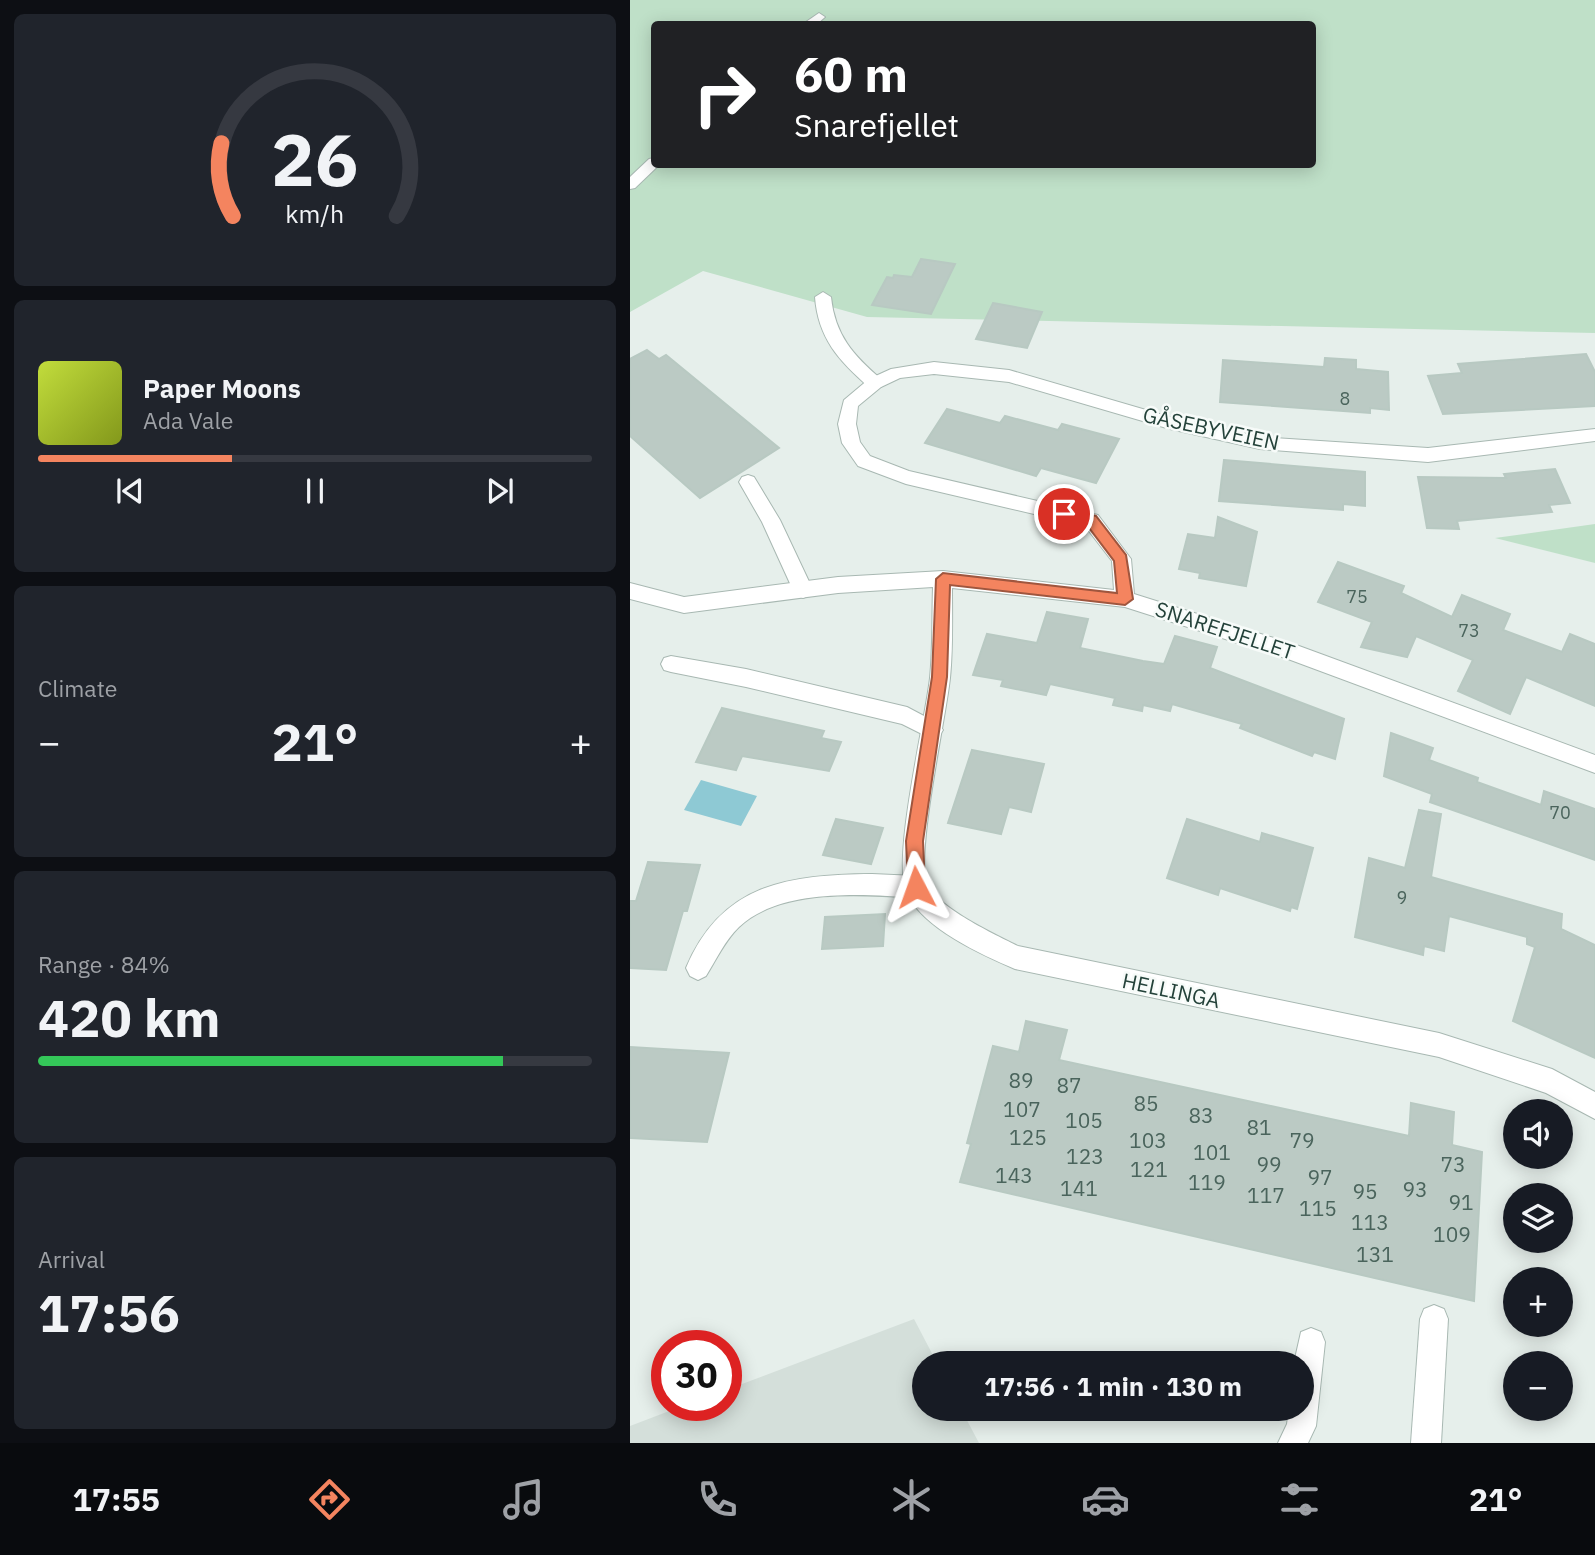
<!DOCTYPE html>
<html lang="en">
<head>
<meta charset="utf-8">
<style>
	:root { --surface:#171b24; --page:#20242c; --text:#f1f3f6; --muted:#9ea1a6; --line:#363941; --accent:#f4845f }
	body { margin:0; font-family:"IBM Plex Sans",sans-serif; background:var(--page); color:var(--text); height:100vh; display:flex; flex-direction:column; font-size:26px; white-space:nowrap }
	* { box-sizing:border-box; margin:0 }
	p { font-size:23px; color:var(--muted) }
	.icon { flex:none; width:38px; height:38px; fill:none; stroke:currentColor; stroke-width:2; stroke-linecap:round; stroke-linejoin:round }
	.map { position:relative; flex:1; overflow:hidden }
	.details { display:flex; flex-direction:column; gap:14px; padding:14px; background:#0d0f14; width:630px }
	.details>* { flex:none }
	.guide { position:absolute; left:21px; top:21px; width:665px; height:147px; border-radius:7px; box-shadow:0 4px 18px #0003; background:#202124; color:#fff; overflow:hidden }
	.controls { position:absolute; left:873px; top:1099px; display:grid; gap:14px }
	.controls a { display:grid; place-items:center; width:70px; height:70px; border-radius:50%; background:var(--surface); box-shadow:0 4px 18px #0003; font-size:35px }
	.speed { position:absolute; left:21px; top:1330px; display:flex; gap:14px; font-size:35px; font-weight:700; text-align:center }
	.speed>* { display:grid; place-content:center; width:91px; height:91px; border-radius:50%; background:var(--surface); box-shadow:0 4px 18px #0003; line-height:1 }
	.speed .limit { border:10px solid #d22; background:#fff; color:#111 }
	.pin { position:absolute; display:grid; place-items:center; width:60px; height:60px; color:#fff; margin:-30px; border:4px solid #fff; border-radius:50%; box-shadow:0 2px 7px #0007 }
	.me { position:absolute; width:77px; margin:-38px; rotate:356deg; stroke-linejoin:round; filter:drop-shadow(0 0 5px #0008) }
	.turn { display:flex; align-items:center; gap:24px; height:147px; padding:0 28px; font-size:32px }
	.turn .icon { width:91px; height:91px; stroke-width:2.5 }
	.turn b { display:block; font-size:49px; line-height:60px }
	.big { font-size:52px; font-weight:700; line-height:1.1 }
	.details .widget { flex:1; display:flex; flex-direction:column; justify-content:center; gap:10px; min-width:0; padding:0 24px; border-radius:10px; background:var(--page) }
	.details .dial { align-items:center; gap:0 }
	.dial svg { height:182px; overflow:visible; fill:none; stroke:var(--line); stroke-width:7; stroke-linecap:round; text-anchor:middle }
	.dial text { fill:var(--text); stroke:none }
	.song { display:flex; align-items:center; gap:21px }
	.cover { width:84px; height:84px; border-radius:10px; background:linear-gradient(135deg,hsl(70 70% 55%),hsl(70 70% 35%)) }
	.played { height:7px; border-radius:4px; background:linear-gradient(90deg,var(--accent) 35%,var(--line) 35%) }
	.keys { display:flex; justify-content:space-around; direction:ltr }
	.heat { display:flex; justify-content:space-between; align-items:center; font-size:38px; direction:ltr }
	.charge { height:10px; border-radius:5px; background:linear-gradient(90deg,#34c759 84%,var(--line) 0) }
	.trip { position:absolute; left:282px; top:1351px; width:402px; height:70px; border-radius:35px; background:var(--surface); box-shadow:0 4px 18px #0003; font-weight:700; line-height:70px; text-align:center }
	.dock { display:flex; height:112px; justify-content:space-around; align-items:center; background:#090b0e; color:var(--muted) }
	.dock .icon { width:49px; height:49px }
	.dock .selected { color:var(--accent) }
	.dock b { font-size:32px; color:var(--text) }
	main { display:flex; flex:1; min-height:0 }
	.map>svg:first-child { display:block }
	.built { fill:#d4dfda }
	.green { fill:#bfe0c8; fill-rule:evenodd }
	.water { fill:#8ec9d4 }
	.building { fill:#bbcac4; stroke:#b8c9c2; stroke-width:2 }
	.lines { fill:none; stroke-linecap:round; stroke-linejoin:round }
	.lane-casing { stroke:#a8b8b2; stroke-width:2 }
	.street-casing { stroke:#a8b8b2; stroke-width:2 }
	.lane { fill:#fff; fill-rule:evenodd }
	.street { fill:#fff; fill-rule:evenodd }
	.route { fill:#f4845f; stroke:#9f563e; stroke-width:2 }
	.labels { text-anchor:middle; stroke-width:5; stroke-linejoin:round; paint-order:stroke }
	.number-label { font-size:18px; fill:#4a645c }
	.street-label { font-size:21px; fill:#24423a; stroke:#f7fbf9 }
	.near-number-label { font-size:21px; fill:#4a645c }
</style>
</head>
<body>
<main>
<section class="details">
<div class="widget dial"><svg viewBox="0 0 100 80">
<path d="M14 69A42 42 0 1 1 86 69"/>
<path d="M14 69A42 42 0 0 1 9 37" stroke="#f4845f"/>
<text x="50" y="56" font-size="32" font-weight="700">26</text>
<text x="50" y="72" font-size="11">km/h</text>
</svg></div>
<div class="widget">
<div class="song"><i class="cover"></i><div><b>Paper Moons</b><p>Ada Vale</p></div></div>
<div class="played"></div>
<div class="keys"><svg class="icon" aria-label="previous" viewBox="0 0 24 24"><path d="M18 5L8 12l10 7zM5 5v14"/></svg><svg class="icon" aria-label="pause" viewBox="0 0 24 24"><path d="M8 5v14M16 5v14"/></svg><svg class="icon" aria-label="next" viewBox="0 0 24 24"><path d="M6 5l10 7-10 7zM19 5v14"/></svg></div>
</div>
<div class="widget"><p>Climate</p>
<div class="heat"><a>−</a><b class="big">21°</b><a>+</a></div>
</div>
<div class="widget"><p>Range · 84%</p><b class="big">420 km</b><div class="charge"></div></div>
<div class="widget"><p>Arrival</p><b class="big">17:56</b></div>
</section>
<div class="map">
<svg width="965" height="1443" viewBox="0 0 965 1443">
	<rect width="100%" height="100%" fill="#e6efeb"/>
	<!-- built -->
	<polygon class="built" points="284,1319 307,1363 294,1363 294,1409 331,1409 349,1443 0,1443 0,1426 55,1405 96,1405 96,1390"/>
	<!-- green -->
	<g class="green">
		<path d="M 0,0 L 965,0 L 965,333 L 237,317 L 73,271 L 0,312 ZM 24,24 L 682,24 L 682,164 L 24,164 Z"/>
		<polygon points="965,524 965,563 865,538"/>
	</g>
	<!-- water -->
	<polygon class="water" points="71,780 127,796 111,826 54,810"/>
	<!-- building -->
	<g class="building">
		<polygon points="291,259 325,264 301,314 242,305 257,277 263,278 264,275 282,277"/>
		<polygon points="363,303 412,312 397,348 346,339"/>
		<polygon points="17,350 29,359 36,355 149,448 70,498 0,436 0,359"/>
		<polygon points="956,354 965,372 965,406 813,414 798,376 832,373 828,364"/>
		<polygon points="695,358 726,360 726,369 758,372 759,410 740,408 740,413 590,402 593,360 694,367"/>
		<polygon points="317,409 370,423 375,416 428,430 432,424 489,439 466,483 411,468 406,476 295,443"/>
		<polygon points="594,460 735,472 735,506 713,504 713,510 589,501"/>
		<polygon points="925,469 940,503 919,505 922,512 827,521 829,529 797,528 788,477 876,478 874,474"/>
		<polygon points="588,517 627,532 616,586 569,578 570,573 549,569 558,534 585,538"/>
		<polygon points="708,562 774,586 771,593 822,617 832,595 880,614 873,630 932,652 940,634 965,644 965,706 896,677 880,714 828,691 843,660 786,636 777,657 731,647 742,622 688,602"/>
		<polygon points="417,612 458,619 450,648 513,661 534,664 545,636 587,647 580,668 714,719 705,759 684,752 682,756 610,728 612,724 542,704 540,711 513,705 512,711 483,705 485,698 420,684 416,695 371,686 373,680 343,675 357,634 407,643"/>
		<polygon points="92,708 194,731 191,738 211,742 199,771 112,756 106,770 66,762"/>
		<polygon points="761,733 803,748 799,760 848,778 847,782 911,805 914,791 965,809 965,860 800,802 802,794 754,776"/>
		<polygon points="342,750 414,764 401,812 379,807 371,834 318,823"/>
		<polygon points="789,810 811,814 801,877 932,914 931,929 965,945 965,1058 883,1021 905,947 897,944 897,937 819,916 814,951 794,946 793,955 725,937 739,858 775,868"/>
		<polygon points="206,819 253,828 241,864 193,855"/>
		<polygon points="557,819 630,842 632,833 683,848 667,909 661,907 660,911 590,888 588,895 537,878"/>
		<polygon points="18,862 70,865 57,911 53,911 36,970 0,968 0,901 6,901"/>
		<polygon points="255,914 253,946 192,949 195,917"/>
		<polygon points="396,1021 437,1030 429,1060 779,1136 781,1103 824,1112 822,1145 852,1152 844,1301 330,1182 341,1144 337,1143 363,1046 389,1052"/>
		<polygon points="0,1047 99,1053 77,1142 0,1138"/>
	</g>
	<g class="lines">
		<defs>
			<g id="lane">
				<path d="M 193,292 L 201,297 C 205,335 223,355 251,379 L 254,383 L 251,387 L 239,387 C 209,361 188,338 185,297 Z"/>
				<polygon points="118,475 124,477 150,520 183,590 180,595 173,598 166,595 163,590 132,522 109,482 112,477"/>
				<polygon points="41,656 116,669 277,707 309,724 313,730 309,736 302,739 272,724 116,687 41,672 34,670 31,664 34,658"/>
				<path d="M 242,874 L 286,876 L 294,879 L 297,887 L 294,895 L 286,898 C 234,894 150,888 109,927 C 95,940 86,960 76,976 L 68,980 L 60,976 L 56,968 C 92,883 158,875 242,874 Z"/>
				<polygon points="804,1305 814,1309 818,1319 811,1443 781,1443 790,1319 794,1309"/>
				<polygon points="681,1328 691,1332 695,1342 686,1426 678,1443 648,1443 657,1424 659,1409 672,1409 672,1363 664,1363 671,1332"/>
			</g>
			<g id="street">
				<polygon points="189,13 195,17 187,24 173,24"/>
				<polygon points="24,158 24,164 29,165 5,188 0,189 0,177 19,159"/>
				<path d="M 304,362 L 379,370 L 540,417 L 630,437 L 798,448 L 965,429 L 965,441 L 798,462 L 630,449 L 540,429 L 379,382 L 304,374 L 270,378 L 251,387 L 228,406 L 226,424 L 230,442 L 240,456 L 279,471 L 468,515 L 501,559 L 504,594 L 669,646 L 965,755 L 965,773 L 658,659 L 495,607 L 322,588 C 322,618 323,648 320,678 C 316,718 285,855 297,884 C 306,907 366,935 388,946 L 809,1033 L 922,1069 L 965,1092 L 965,1119 L 916,1093 L 809,1057 L 385,969 C 350,954 295,929 277,894 C 261,861 295,722 300,678 C 303,648 302,617 303,587 L 208,593 L 54,613 L 0,599 L 0,583 L 54,597 L 208,577 L 313,571 L 484,590 L 482,561 L 455,526 L 276,484 L 228,466 L 212,443 L 208,424 L 214,400 L 239,379 L 261,369 Z"/>
			</g>
		</defs>
		<!-- lane casing -->
		<use href="#lane" class="lane-casing"/>
		<!-- street casing -->
		<use href="#street" class="street-casing"/>
		<!-- lane -->
		<use href="#lane" class="lane"/>
		<!-- street -->
		<use href="#street" class="street"/>
	</g>
	<!-- route -->
	<polygon class="route" points="434,508 466,516 496,555 503,599 495,605 320,585 317,677 293,841 295,887 292,893 286,895 280,893 278,887 276,841 302,677 306,579 313,573 487,593 484,561 456,524 429,518 429,510"/>
	<g class="labels">
		<!-- number labels -->
		<g class="number-label">
			<text x="715" y="405">8</text>
			<text x="727" y="603">75</text>
			<text x="839" y="637">73</text>
			<text x="930" y="819">70</text>
			<text x="772" y="904">9</text>
		</g>
		<!-- street labels -->
		<g class="street-label">
			<text transform="translate(581 429) rotate(12)" y="7">GÅSEBYVEIEN</text>
			<text transform="translate(595 631) rotate(18)" y="7">SNAREFJELLET</text>
			<text transform="translate(541 991) rotate(12)" y="7">HELLINGA</text>
		</g>
		<!-- near-number labels -->
		<g class="near-number-label">
			<text x="391" y="1088">89</text>
			<text x="439" y="1093">87</text>
			<text x="516" y="1111">85</text>
			<text x="392" y="1117">107</text>
			<text x="571" y="1123">83</text>
			<text x="454" y="1128">105</text>
			<text x="629" y="1135">81</text>
			<text x="398" y="1145">125</text>
			<text x="518" y="1148">103</text>
			<text x="672" y="1148">79</text>
			<text x="582" y="1160">101</text>
			<text x="455" y="1164">123</text>
			<text x="639" y="1172">99</text>
			<text x="823" y="1172">73</text>
			<text x="519" y="1177">121</text>
			<text x="384" y="1183">143</text>
			<text x="690" y="1185">97</text>
			<text x="577" y="1190">119</text>
			<text x="449" y="1196">141</text>
			<text x="785" y="1197">93</text>
			<text x="735" y="1199">95</text>
			<text x="636" y="1203">117</text>
			<text x="831" y="1210">91</text>
			<text x="688" y="1216">115</text>
			<text x="740" y="1230">113</text>
			<text x="822" y="1242">109</text>
			<text x="745" y="1262">131</text>
		</g>
	</g>
</svg>
<div class="controls">
<a><svg class="icon" aria-label="sound" viewBox="0 0 24 24"><path d="M4 9h4l5-4v14l-5-4H4zM17 9q2 3 0 6"/></svg></a>
<a><svg class="icon" aria-label="layers" viewBox="0 0 24 24"><path d="M12 4l9 5-9 5-9-5zM3 14l9 5 9-5"/></svg></a>
<a>+</a>
<a>−</a>
</div>
<div class="speed"><div class="limit">30</div></div>
<div class="pin" style="left:434px;top:514px;background:#d93025"><svg class="icon" aria-label="arrive" viewBox="0 0 24 24"><path d="M6 21V4h12l-3 4 3 4H6"/></svg></div>
<svg class="me" style="left:286px;top:887px" viewBox="-20 -20 40 40"><path d="M0-17L14 15 0 8-14 15z" fill="#f4845f" stroke="#fff" stroke-width="4"/></svg>
<div class="trip">17:56 · 1 min · 130 m</div>
<div class="guide">
<div class="turn"><svg class="icon" aria-label="right" viewBox="0 0 24 24"><path d="M7 20v-9h11M14 6l5 5-5 5"/></svg><div><b>60 m</b>Snarefjellet</div></div>
</div>
</div>
</main>
<nav class="dock">
<b>17:55</b>
<svg class="icon selected" aria-label="directions" viewBox="0 0 24 24"><path d="M12 3l9 9-9 9-9-9zM9 14v-3h6M13 9l2 2-2 2"/></svg>
<svg class="icon" aria-label="music" viewBox="0 0 24 24"><path d="M9 18V5l10-2v13"/><circle cx="6" cy="18" r="3"/><circle cx="16" cy="16" r="3"/></svg>
<svg class="icon" aria-label="phone" viewBox="0 0 24 24"><path d="M5 4h4l2 5-3 2q2 4 5 5l2-3 5 2v4C11 20 4 13 5 4z"/></svg>
<svg class="icon" aria-label="climate" viewBox="0 0 24 24"><path d="M12 3v18M4 7l16 10M4 17L20 7"/></svg>
<svg class="icon" aria-label="car" viewBox="0 0 24 24"><path d="M5 17H2v-5l4-1 3-4h7l3 4 3 1v5h-3M9 17h6M6 11h13"/><circle cx="7" cy="17" r="2"/><circle cx="17" cy="17" r="2"/></svg>
<svg class="icon" aria-label="filters" viewBox="0 0 24 24"><path d="M4 7h16M4 17h16"/><circle cx="9" cy="7" r="2"/><circle cx="15" cy="17" r="2"/></svg>
<b>21°</b>
</nav>
</body>
</html>
